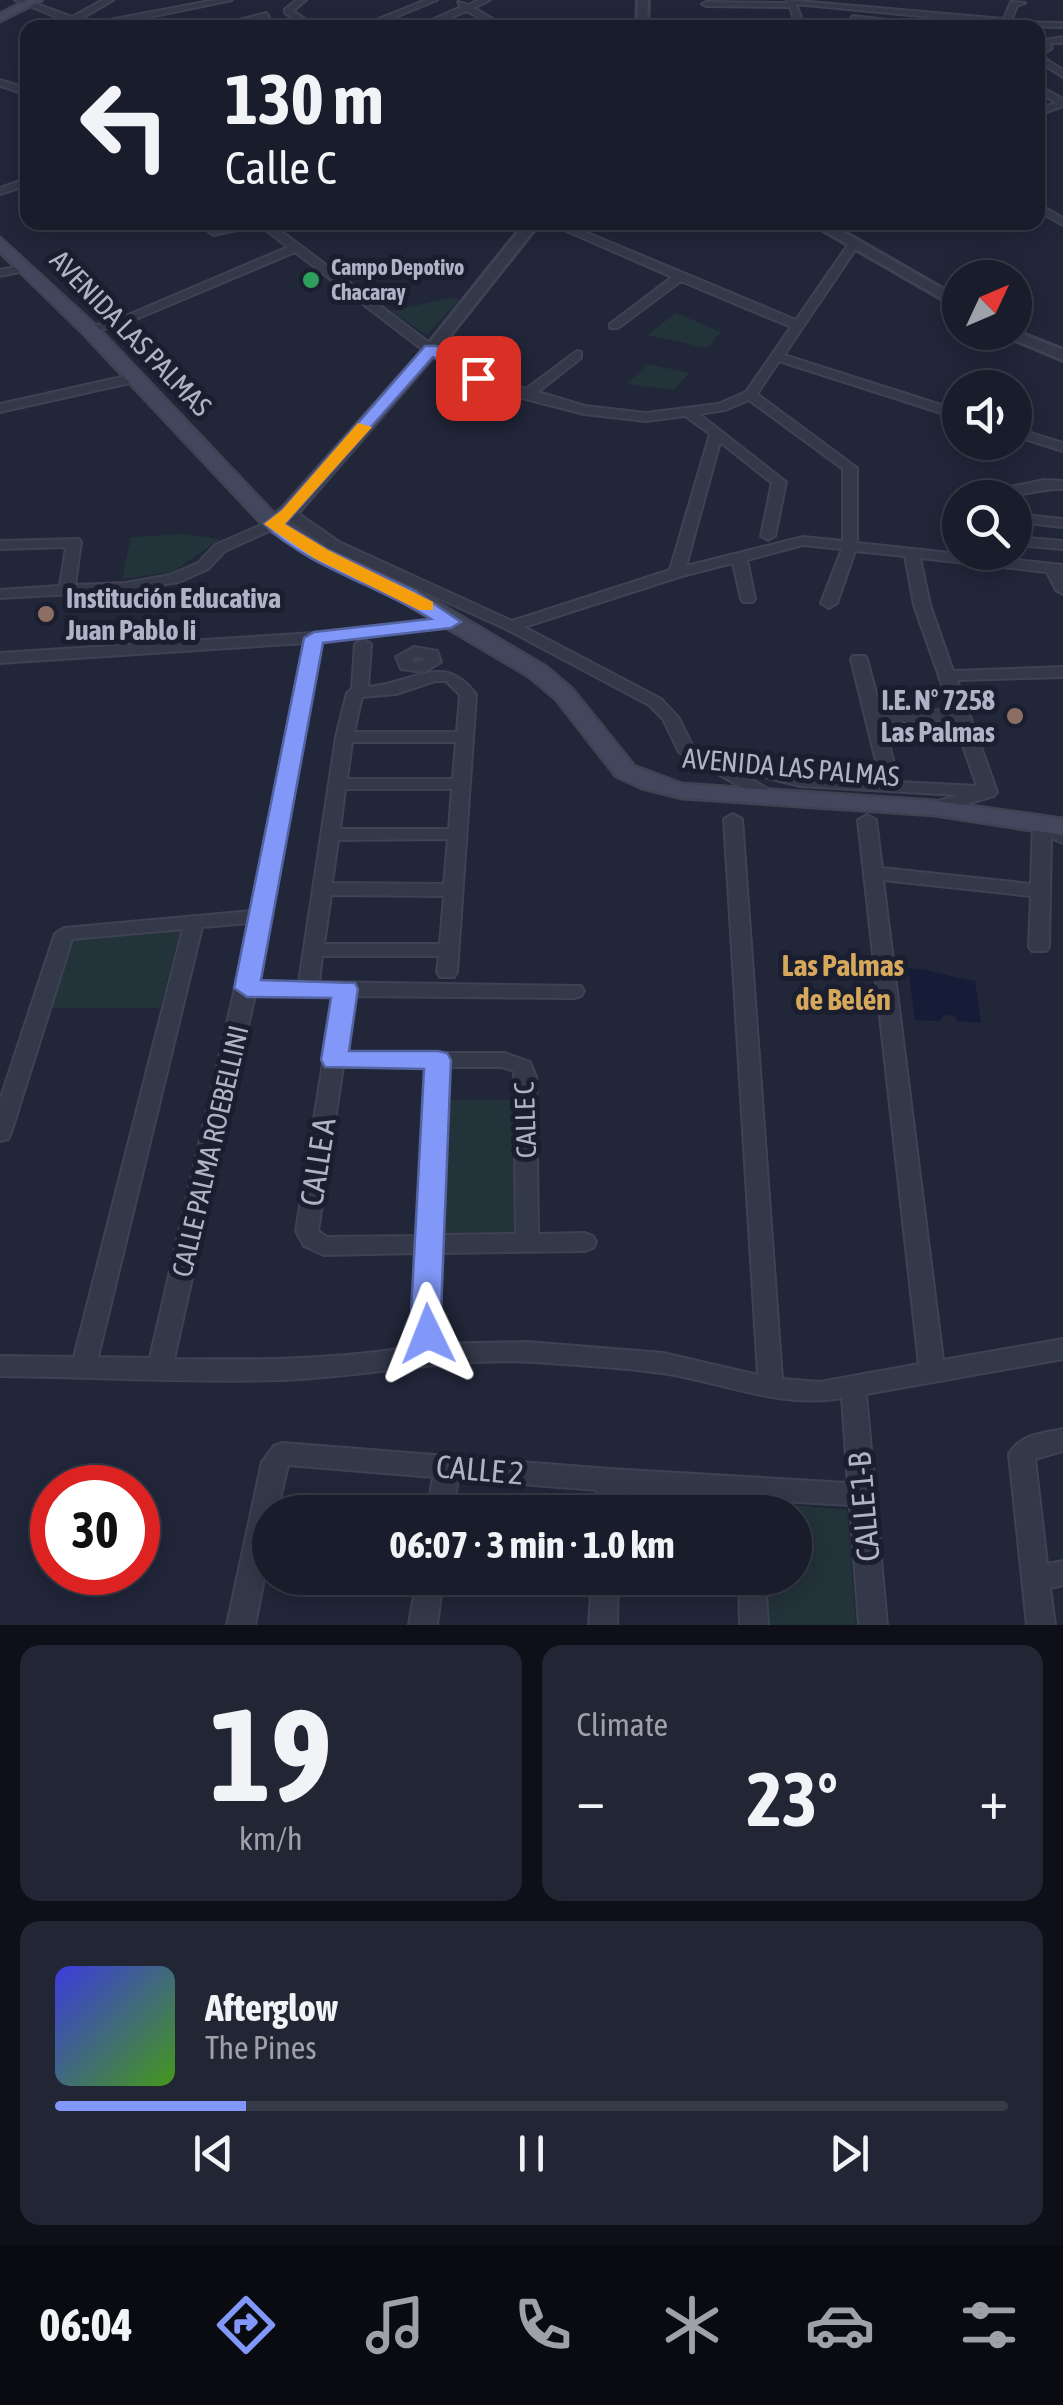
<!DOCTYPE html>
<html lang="en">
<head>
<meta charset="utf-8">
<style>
	:root { --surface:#191c2b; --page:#222533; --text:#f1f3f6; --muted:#9fa1a9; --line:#373a47; --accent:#8198f9 }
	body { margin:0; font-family:"Asap Condensed",sans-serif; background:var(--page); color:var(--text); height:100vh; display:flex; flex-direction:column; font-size:38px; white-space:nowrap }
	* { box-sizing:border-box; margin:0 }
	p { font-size:32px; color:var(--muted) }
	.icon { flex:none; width:55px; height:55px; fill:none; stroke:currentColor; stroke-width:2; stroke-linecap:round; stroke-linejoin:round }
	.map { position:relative; height:1625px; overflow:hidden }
	.sheet { display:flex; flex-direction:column; gap:20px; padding:20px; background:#0e0f18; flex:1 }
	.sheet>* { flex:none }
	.top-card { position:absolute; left:20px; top:20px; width:1025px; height:210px; border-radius:20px; box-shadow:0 5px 25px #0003,0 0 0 2px var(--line); background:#191c2b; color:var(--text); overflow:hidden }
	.needle { width:65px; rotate:46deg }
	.buttons { position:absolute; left:942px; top:260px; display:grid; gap:20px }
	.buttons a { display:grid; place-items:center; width:90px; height:90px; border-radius:50%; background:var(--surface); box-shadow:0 5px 25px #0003,0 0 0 2px var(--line); font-size:50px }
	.speed { position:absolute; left:30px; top:1465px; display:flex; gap:20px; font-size:50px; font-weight:700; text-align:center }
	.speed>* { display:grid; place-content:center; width:130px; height:130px; border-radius:50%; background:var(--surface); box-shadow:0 5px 25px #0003,0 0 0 2px var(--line); line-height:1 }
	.speed .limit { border:15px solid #d22; background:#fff; color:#111 }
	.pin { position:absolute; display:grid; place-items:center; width:85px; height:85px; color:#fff; margin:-42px; border-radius:20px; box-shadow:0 5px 15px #0006 }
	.me { position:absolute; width:110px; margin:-55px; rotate:358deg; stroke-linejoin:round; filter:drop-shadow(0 0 8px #0008) }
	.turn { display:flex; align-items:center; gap:35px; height:210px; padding:0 40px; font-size:45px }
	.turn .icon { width:130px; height:130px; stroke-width:2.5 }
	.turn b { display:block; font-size:70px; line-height:85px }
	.big { font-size:75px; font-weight:700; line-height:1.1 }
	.sheet .card { flex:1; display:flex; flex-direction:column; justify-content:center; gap:15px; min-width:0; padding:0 35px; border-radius:20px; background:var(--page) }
	.sheet .dial { align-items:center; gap:0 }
	.dial b { font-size:130px; line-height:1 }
	.song { display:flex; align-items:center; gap:30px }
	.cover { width:120px; height:120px; border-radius:15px; background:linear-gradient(135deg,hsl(240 70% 55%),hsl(100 70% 35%)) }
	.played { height:10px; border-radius:5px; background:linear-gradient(90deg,var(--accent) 20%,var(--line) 20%) }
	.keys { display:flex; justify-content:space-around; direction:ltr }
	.heat { display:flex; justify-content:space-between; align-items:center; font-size:55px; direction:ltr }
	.sheet .tiles { flex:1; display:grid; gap:20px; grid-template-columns:1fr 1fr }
	.card:last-child { grid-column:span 2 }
	.trip { position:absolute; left:252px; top:1495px; width:560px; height:100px; border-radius:50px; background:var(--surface); box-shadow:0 5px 25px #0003,0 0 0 2px var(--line); font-weight:700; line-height:100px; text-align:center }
	.menu { display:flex; height:160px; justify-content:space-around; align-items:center; background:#0a0b11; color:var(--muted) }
	.menu .icon { width:70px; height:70px }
	.menu .on { color:var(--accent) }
	.menu b { font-size:45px; color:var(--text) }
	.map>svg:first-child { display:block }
	.green { fill:#23333a }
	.water { fill:#141c37 }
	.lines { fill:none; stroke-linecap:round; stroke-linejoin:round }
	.minor-casing { stroke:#3e4253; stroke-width:4 }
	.tertiary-casing { stroke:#3e4253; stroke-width:6 }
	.secondary-casing { stroke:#3e4253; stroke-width:5 }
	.minor { fill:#34394a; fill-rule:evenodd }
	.tertiary { fill:#34394a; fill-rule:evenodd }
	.secondary { fill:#42475d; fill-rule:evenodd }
	.route { fill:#8198f9; stroke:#5463a2; stroke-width:2.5 }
	.slow { fill:#f59e0b }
	.leisure-dot { fill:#2e9e5b; stroke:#1a1e2e; stroke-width:4 }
	.education-dot { fill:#8d6e63; stroke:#1a1e2e; stroke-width:4 }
	.labels { text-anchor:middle; stroke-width:10; stroke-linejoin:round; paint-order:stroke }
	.far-poi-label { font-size:22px; font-weight:bold; fill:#afb3c6; stroke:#1a1e2e; text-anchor:start }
	.street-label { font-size:28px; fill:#afb3c6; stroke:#1a1e2e }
	.poi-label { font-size:28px; font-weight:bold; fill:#afb3c6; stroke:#1a1e2e; text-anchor:start }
	.neighbourhood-label { font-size:30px; font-weight:bold; fill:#d5a85b; stroke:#1a1e2e }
	.near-street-label { font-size:32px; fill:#afb3c6; stroke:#1a1e2e }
</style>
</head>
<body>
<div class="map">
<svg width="1063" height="1625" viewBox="0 0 1063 1625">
	<rect width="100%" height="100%" fill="#212639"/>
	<!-- green -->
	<g class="green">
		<polygon points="449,298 460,299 427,335 391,311"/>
		<polygon points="676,313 721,332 707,348 647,335"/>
		<polygon points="649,364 689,373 674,390 626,384"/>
		<polygon points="182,534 220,539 173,572 122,579 131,537"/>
		<polygon points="172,928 180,932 160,1008 49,1008 72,941"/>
		<polygon points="445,1100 520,1100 519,1236 439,1236"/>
		<polygon points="761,1502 847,1510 856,1625 764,1625 762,1578 795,1578 795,1512 761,1512"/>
	</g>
	<!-- water -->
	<path class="water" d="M 908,968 C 933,969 950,978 975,981 L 981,1023 L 957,1021 L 955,1016 L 944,1015 L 940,1021 L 915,1020 Z"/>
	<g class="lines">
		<defs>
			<g id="minor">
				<polygon points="15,0 26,0 72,17 103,0 113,0 79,20 88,24 215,0 232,0 96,28 83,28"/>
				<polygon points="297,0 306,0 293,11 318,28 308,28 285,13 285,9"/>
				<polygon points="426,0 437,0 369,28 356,28"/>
				<polygon points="479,0 490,0 474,8 508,28 497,28 467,11 425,28 413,28 461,7 458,2 468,5"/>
				<polygon points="787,0 1004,19 1011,2 1025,3 1017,6 1008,28 1000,28 1002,24 796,4 805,28 797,28 790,7 706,6 702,4 706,2 788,3"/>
				<polygon points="266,13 269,17 224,28 207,28"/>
				<polygon points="853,16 940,26 944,28 914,28 850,20"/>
				<polygon points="1014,22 1063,23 1063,27 1017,26"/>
				<polygon points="1063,37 1063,43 1049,43 1052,48 1048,51 1040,41"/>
				<polygon points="1038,54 1063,70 1063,77 1038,61"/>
				<polygon points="0,80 28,89 28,95 0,86"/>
				<polygon points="1038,85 1063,99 1063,106 1038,115 1038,109 1056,103 1038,91"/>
				<polygon points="28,178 28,185 0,194 0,188"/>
				<polygon points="1038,204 1063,218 1063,225 1038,211"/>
				<path d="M 242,222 L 269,222 L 435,347 L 482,375 L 526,389 L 577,351 L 581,352 L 581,358 L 538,392 L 585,406 L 646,413 L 718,404 L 746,392 L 791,327 L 681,281 L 618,328 L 610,328 L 610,324 L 672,277 L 546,222 L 561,222 L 796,320 L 850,242 L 858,242 L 859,244 L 784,355 L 960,411 L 960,419 L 779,361 L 757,394 L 857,468 L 857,543 L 1063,565 L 1063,594 L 1056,590 L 1047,572 L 920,558 L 930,605 L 953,671 L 1063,667 L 1063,677 L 957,680 L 997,792 L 994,796 L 935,813 L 926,808 L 929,804 L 958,795 L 800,786 L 736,770 L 781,797 L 778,801 L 766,801 L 679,752 L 663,719 L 649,705 L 506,629 L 329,548 L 283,516 L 283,510 L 293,510 L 339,542 L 512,621 L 670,570 L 710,434 L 685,416 L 646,421 L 584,414 L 522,398 L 520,395 L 474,381 L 427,353 L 295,252 L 122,325 L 86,333 L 86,327 L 114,321 L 288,247 L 259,225 L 214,235 L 209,232 ZM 749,400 L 843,469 L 843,541 L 803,537 L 686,566 L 720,442 L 772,483 L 761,536 L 768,540 L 775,536 L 786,482 L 699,414 L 725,410 ZM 803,545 L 842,549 L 821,603 L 829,608 L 837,603 L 855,551 L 905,556 L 914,605 L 951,710 L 881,712 L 867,659 L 865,656 L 853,656 L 851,659 L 881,781 L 800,776 L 718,755 L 712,756 L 692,745 L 678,717 L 661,699 L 524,627 L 682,576 L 733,563 L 741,599 L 743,602 L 753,602 L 755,599 L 747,560 ZM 954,720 L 977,786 L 899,782 L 883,722 Z"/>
				<polygon points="26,265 30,266 30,270 0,276 0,270"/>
				<polygon points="135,374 141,378 139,381 0,412 0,404"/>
				<polygon points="1015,428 1063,443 1063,451 1015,436"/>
				<path d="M 1044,480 L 1063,481 L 1063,489 C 1038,488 1016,498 993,498 L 996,490 Z"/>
				<polygon points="1015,514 1063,519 1063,527 1015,522"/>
				<polygon points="273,520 280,524 278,527 225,551 208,569 179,582 125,591 0,598 0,590 60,586 66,547 0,549 0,541 79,539 81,542 75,585 125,583 170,575 198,563 215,545"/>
				<polygon points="1015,537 1063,541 1063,549 1015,545"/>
				<path d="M 451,617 L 459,622 L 456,625 L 321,642 L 258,982 L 299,982 L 336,737 L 347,693 L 352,689 L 355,644 L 363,639 L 371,644 L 368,687 C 412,684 444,650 476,695 L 457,972 L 454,977 L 440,977 L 437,972 L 439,956 L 322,956 L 319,982 L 581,986 L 584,991 L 581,996 L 574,998 L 354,996 L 345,1053 L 504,1053 L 530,1062 L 536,1077 L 538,1234 L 585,1233 L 593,1236 L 596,1242 L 593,1248 L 585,1251 L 440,1253 L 438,1313 L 431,1344 L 528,1342 L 663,1353 L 758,1375 L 724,819 L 733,814 L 742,819 L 782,1379 L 820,1382 L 919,1364 L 858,820 L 867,815 L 876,820 L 882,868 L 1031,884 L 1033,823 L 1036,819 L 1048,819 L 1063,831 L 1063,843 L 1051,838 L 1049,947 L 1046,951 L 1032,951 L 1029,947 L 1031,896 L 883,880 L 943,1360 L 1063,1339 L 1063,1359 L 866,1394 L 887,1625 L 859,1625 L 850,1505 L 761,1500 L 762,1512 L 736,1512 L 736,1499 L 622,1492 L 621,1512 L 595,1512 L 597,1490 L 458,1479 L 453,1512 L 427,1512 L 433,1477 L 288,1465 L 277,1512 L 270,1512 L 270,1549 L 255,1625 L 227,1625 L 262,1462 L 274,1446 L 283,1443 L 610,1469 L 848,1483 L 842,1398 C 780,1409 722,1382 662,1373 C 620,1367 575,1365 533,1362 C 448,1357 366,1377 282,1380 C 188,1383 94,1377 0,1376 L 0,1356 L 74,1357 L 183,929 L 72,939 L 11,1133 L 8,1139 L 0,1141 L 0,1100 L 55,934 L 64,928 L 252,911 L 305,643 L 0,663 L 0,653 L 314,633 ZM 435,681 L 446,681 L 460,695 L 457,732 L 354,732 L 362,697 L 396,694 ZM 352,742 L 456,742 L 453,779 L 347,779 ZM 345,789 L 452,789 L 449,829 L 340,829 ZM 448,839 L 444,884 L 332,883 L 338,840 ZM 331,895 L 444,896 L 440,944 L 324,944 ZM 250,923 L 150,1358 L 98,1357 L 202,927 ZM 255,995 L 334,995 L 296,1231 L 304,1246 L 324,1255 L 417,1253 L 414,1313 L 406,1348 C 328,1360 252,1360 174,1359 ZM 343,1067 L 426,1067 L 418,1236 L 327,1237 L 318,1231 ZM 447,1067 L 502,1067 L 514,1071 L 516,1234 L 441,1235 Z"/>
				<path d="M 414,647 L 437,651 L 441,662 L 424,672 L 401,669 L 396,657 ZM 416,657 L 424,658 L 425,660 L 413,662 L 412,659 Z"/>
				<path d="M 1063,1429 L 1063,1451 L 1035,1459 L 1047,1564 L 1063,1561 L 1063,1585 L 1050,1588 L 1055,1625 L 1027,1625 L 1009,1454 C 1020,1434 1043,1433 1063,1429 Z"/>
				<polygon points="417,1578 443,1578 437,1625 409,1625"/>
				<polygon points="592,1578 618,1578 617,1625 589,1625"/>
				<polygon points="739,1578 765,1578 768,1625 740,1625"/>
			</g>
			<g id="tertiary">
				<polygon points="638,0 648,0 647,28 637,28"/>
				<polygon points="526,222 540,222 436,353 294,517 279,528 267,528 267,520 282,509 426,347"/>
				<polygon points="809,222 826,222 960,299 960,309"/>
				<polygon points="1015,331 1063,350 1063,360 996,332"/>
			</g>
			<g id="secondary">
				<polygon points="27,0 42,0 0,21 0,14"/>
				<polygon points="0,238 96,326 280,520 328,550 416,590 546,667 572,689 634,766 682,784 935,801 1063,819 1063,835 935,815 682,798 642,788 616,776 556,699 530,677 400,600 314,558 266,528 84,334 0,252"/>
			</g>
		</defs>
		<!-- minor casing -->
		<use href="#minor" class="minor-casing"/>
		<!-- tertiary casing -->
		<use href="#tertiary" class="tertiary-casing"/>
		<!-- secondary casing -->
		<use href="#secondary" class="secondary-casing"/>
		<!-- minor -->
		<use href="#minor" class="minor"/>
		<!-- tertiary -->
		<use href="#tertiary" class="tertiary"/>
		<!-- secondary -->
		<use href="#secondary" class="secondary"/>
	</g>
	<!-- route -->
	<path class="route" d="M 425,346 L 436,346 L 486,378 L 472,381 L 433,357 L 285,524 L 328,550 L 415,591 L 461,622 L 451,628 L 323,643 L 261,980 L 355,983 L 358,989 L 349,1051 L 438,1051 L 447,1053 L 451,1060 L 441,1313 L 444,1334 L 439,1343 L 428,1346 L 418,1343 L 411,1313 L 424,1069 L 325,1067 L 321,1060 L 331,998 L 247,997 L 234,988 L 304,638 L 314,632 L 431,619 C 381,587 304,565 264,524 L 282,510 Z"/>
	<!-- slow -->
	<polygon class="slow" points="358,423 372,427 285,524 328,550 433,602 433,610 419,610 314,558 264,524 282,510"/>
	<!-- markers -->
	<circle class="leisure-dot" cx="311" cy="280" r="10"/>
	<g class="education-dot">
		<circle cx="46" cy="614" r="10"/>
		<circle cx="1015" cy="716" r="10"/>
	</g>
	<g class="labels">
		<!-- far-poi labels -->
		<g class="far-poi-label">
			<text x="331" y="275">Campo Depotivo<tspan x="331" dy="25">Chacaray</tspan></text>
		</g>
		<!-- street labels -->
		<g class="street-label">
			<text transform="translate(131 333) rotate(46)" y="10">AVENIDA LAS PALMAS</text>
			<text transform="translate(791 767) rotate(5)" y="10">AVENIDA LAS PALMAS</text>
			<text transform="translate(525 1120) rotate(-92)" y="10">CALLE C</text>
			<text transform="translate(210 1151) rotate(-77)" y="10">CALLE PALMA ROEBELLINI</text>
		</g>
		<!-- poi labels -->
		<g class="poi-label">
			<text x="66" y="608">Institución Educativa<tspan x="66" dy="32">Juan Pablo Ii</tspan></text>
			<text x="995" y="710" text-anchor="end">I.E. N° 7258<tspan x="995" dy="32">Las Palmas</tspan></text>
		</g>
		<!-- neighbourhood labels -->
		<g class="neighbourhood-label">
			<text x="843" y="976">Las Palmas<tspan x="843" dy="34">de Belén</tspan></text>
		</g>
		<!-- near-street labels -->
		<g class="near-street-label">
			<text transform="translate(318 1162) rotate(-81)" y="11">CALLE A</text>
			<text transform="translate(480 1470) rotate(5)" y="11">CALLE 2</text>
			<text transform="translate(864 1507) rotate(-95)" y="11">CALLE 1-B</text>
		</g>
	</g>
</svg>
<div class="buttons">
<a><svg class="needle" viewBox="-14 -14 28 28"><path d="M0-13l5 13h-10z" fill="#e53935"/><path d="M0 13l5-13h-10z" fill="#9fa1a9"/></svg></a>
<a><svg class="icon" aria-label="sound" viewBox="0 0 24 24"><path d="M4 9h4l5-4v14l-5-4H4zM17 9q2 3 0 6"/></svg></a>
<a><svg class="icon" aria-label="search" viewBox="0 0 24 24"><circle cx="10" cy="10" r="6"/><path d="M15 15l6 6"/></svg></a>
</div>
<div class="speed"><div class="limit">30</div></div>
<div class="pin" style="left:478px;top:378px;background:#d93025"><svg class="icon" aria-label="arrive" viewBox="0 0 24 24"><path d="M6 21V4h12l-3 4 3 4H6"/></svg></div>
<svg class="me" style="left:428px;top:1334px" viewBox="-20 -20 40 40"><path d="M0-17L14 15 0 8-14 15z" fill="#8198f9" stroke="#fff" stroke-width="4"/></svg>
<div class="trip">06:07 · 3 min · 1.0 km</div>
<div class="top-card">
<div class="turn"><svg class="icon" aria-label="left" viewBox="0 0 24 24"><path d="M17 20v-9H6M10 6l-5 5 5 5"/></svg><div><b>130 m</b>Calle C</div></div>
</div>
</div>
<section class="sheet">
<div class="tiles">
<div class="card dial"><b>19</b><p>km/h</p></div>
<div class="card"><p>Climate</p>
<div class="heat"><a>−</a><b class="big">23°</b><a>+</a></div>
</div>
<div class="card">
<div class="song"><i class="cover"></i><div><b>Afterglow</b><p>The Pines</p></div></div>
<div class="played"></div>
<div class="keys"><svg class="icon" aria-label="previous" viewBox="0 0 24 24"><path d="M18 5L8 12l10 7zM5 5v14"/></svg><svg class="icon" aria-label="pause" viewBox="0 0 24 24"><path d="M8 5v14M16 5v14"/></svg><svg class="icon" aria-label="next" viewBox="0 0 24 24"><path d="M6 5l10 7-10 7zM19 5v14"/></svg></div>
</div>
</div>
</section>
<nav class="menu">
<b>06:04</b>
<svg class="icon on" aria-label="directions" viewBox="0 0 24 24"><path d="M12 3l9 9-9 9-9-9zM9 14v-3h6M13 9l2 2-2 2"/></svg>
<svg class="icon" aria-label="music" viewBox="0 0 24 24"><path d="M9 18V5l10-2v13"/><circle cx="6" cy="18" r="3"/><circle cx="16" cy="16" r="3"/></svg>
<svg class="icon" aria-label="phone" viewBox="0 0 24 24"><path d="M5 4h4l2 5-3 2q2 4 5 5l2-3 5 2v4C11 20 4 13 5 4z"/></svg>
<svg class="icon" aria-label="climate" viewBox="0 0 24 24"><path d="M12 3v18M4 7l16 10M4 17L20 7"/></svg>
<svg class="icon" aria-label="car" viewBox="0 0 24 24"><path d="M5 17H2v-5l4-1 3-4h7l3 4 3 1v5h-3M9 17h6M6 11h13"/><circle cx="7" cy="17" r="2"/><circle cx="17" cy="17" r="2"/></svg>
<svg class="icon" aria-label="filters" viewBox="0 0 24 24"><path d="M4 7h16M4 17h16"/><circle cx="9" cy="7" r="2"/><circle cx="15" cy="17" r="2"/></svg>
</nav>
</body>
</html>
